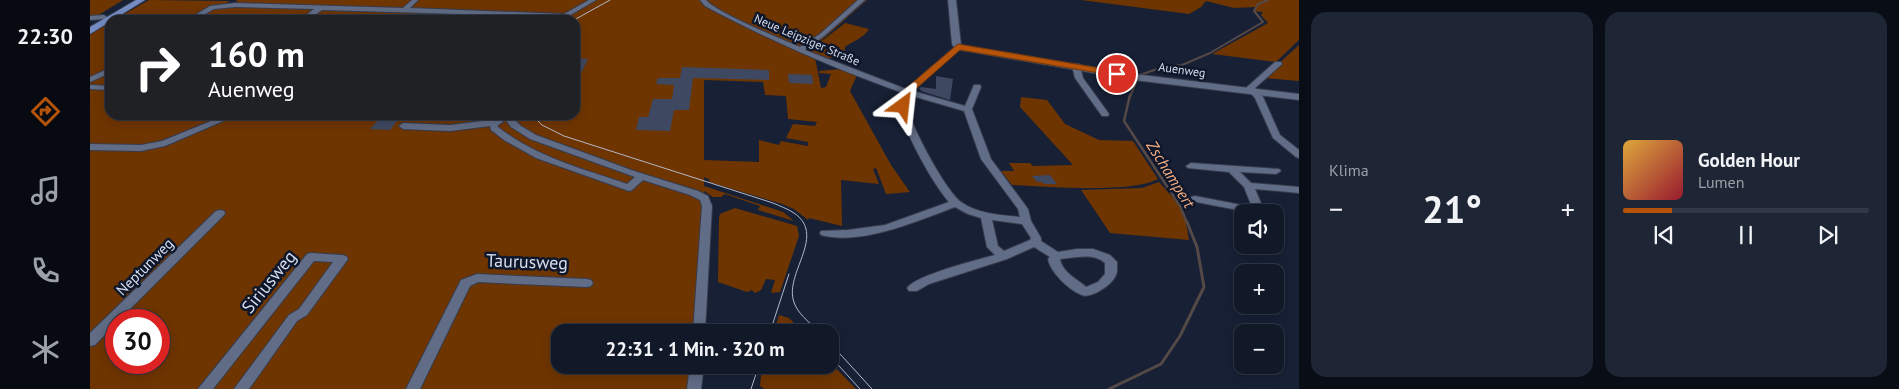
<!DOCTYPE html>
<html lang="de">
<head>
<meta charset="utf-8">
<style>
	:root { --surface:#111828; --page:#1e2534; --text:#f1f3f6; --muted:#9ca0a8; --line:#303745; --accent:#b45309 }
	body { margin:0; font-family:"PT Sans",sans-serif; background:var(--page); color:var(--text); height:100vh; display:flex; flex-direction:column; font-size:19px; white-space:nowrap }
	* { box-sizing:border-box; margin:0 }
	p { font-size:16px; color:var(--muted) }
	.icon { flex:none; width:28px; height:28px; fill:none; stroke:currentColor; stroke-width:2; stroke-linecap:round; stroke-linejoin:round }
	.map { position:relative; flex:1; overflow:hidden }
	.side { display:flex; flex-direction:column; gap:12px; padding:12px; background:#090d16; width:600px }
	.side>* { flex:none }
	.hud { position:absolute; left:15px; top:15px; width:475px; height:105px; border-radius:15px; box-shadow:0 2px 12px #0003,0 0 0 1px var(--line); background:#202124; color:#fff; overflow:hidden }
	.fabs { position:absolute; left:1144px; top:204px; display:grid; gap:10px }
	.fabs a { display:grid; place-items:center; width:50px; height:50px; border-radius:10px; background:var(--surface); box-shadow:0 2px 12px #0003,0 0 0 1px var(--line); font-size:25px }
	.speed { position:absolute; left:15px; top:309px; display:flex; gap:10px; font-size:25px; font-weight:700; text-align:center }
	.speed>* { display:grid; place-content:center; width:65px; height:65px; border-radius:50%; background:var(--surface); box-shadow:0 2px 12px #0003,0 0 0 1px var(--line); line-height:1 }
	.speed .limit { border:8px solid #d22; background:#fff; color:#111 }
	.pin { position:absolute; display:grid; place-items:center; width:42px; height:42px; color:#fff; margin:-21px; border:2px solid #fff; border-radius:50%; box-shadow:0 1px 5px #0007 }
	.me { position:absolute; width:55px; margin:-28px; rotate:30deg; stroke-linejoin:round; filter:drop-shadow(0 0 4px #0008) }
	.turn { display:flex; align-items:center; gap:18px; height:105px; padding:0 20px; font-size:22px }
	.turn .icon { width:65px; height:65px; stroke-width:2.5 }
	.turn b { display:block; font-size:35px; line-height:42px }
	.big { font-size:38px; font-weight:800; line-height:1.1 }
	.side .widget { flex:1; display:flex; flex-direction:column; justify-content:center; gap:8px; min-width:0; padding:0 18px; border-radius:15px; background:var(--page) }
	.song { display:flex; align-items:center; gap:15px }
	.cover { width:60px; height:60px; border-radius:8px; background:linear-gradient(135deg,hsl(40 70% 55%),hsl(350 70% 35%)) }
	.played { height:5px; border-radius:2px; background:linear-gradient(90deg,var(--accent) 20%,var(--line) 20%) }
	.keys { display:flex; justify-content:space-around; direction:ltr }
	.heat { display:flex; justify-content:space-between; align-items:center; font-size:28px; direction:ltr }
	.side .tiles { flex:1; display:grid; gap:12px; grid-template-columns:repeat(2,1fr) }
	.trip { position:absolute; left:461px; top:324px; width:288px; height:50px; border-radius:15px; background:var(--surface); box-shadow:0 2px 12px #0003,0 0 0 1px var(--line); font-weight:800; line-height:50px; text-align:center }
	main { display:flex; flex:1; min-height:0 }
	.tabs { display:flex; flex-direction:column; width:90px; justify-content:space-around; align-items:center; background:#070a10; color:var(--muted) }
	.tabs .icon { width:35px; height:35px }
	.tabs .selected { color:var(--accent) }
	.tabs b { font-size:22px; color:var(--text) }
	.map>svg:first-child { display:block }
	.green { fill:#6f3501; fill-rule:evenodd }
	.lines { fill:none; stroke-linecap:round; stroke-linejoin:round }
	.stream-far2 { stroke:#544947; stroke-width:2 }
	.stream-far1 { stroke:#544947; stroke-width:2.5 }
	.stream { stroke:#544947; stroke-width:3 }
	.building { fill:#3e4961 }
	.minor-casing { stroke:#373c4e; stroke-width:2 }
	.tertiary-casing { stroke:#373c4e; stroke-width:2 }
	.primary-casing { stroke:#373c4e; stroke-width:2 }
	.minor { fill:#616d86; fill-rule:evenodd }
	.tertiary { fill:#616d86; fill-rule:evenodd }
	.primary { fill:#758dc4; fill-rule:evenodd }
	.tram { stroke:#b2b9c9; stroke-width:1 }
	.route { fill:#b45309; stroke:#753606 }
	.labels { text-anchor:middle; stroke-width:5; stroke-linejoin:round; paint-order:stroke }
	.far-street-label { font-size:12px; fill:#d8deed; stroke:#0e172b }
	.street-label { font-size:15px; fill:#d8deed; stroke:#0e172b }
	.water-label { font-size:16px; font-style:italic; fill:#f7ae80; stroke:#0e172b }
	.near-street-label { font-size:18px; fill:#d8deed; stroke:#0e172b }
</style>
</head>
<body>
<main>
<nav class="tabs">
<b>22:30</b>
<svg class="icon selected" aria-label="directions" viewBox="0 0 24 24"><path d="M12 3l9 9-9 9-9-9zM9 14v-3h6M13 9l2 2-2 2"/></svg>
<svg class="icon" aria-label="music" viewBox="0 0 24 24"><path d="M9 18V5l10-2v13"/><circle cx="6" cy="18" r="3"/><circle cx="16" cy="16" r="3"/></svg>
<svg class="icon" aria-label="phone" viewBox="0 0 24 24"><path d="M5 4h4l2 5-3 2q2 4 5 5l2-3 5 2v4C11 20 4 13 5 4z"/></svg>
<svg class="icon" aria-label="climate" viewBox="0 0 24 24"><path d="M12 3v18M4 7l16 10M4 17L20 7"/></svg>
</nav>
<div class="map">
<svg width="1209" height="389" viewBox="0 0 1209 389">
	<rect width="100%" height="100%" fill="#172035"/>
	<!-- green -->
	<g class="green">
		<polygon points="0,0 33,0 7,16 0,16"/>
		<path d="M 59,0 L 140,1 L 132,6 L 145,5 L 147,0 L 777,0 L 723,48 L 755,23 L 779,29 C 774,38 763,41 755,47 L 754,54 L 752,57 L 738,58 L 724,53 L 731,88 L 736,87 L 741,74 L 729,73 L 729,71 L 751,69 L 767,75 L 760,91 L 801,165 L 820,192 L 796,194 L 786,168 L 783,169 L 789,184 L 751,180 L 752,226 L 719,218 L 718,220 L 704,209 L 692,204 L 619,182 L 620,180 L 614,177 L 614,186 L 693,212 L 704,221 L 668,210 L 670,206 L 635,194 L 631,197 L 623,197 L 614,191 L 617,206 L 609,332 L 470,332 L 470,365 L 607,365 L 604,389 L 0,389 L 0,80 L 20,70 L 20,115 L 485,115 L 485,20 L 24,20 ZM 614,80 L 673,82 L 675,95 L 696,96 L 698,119 L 727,122 L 725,126 L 703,124 L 696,138 L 718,142 L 718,146 L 691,141 L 689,145 L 669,140 L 669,162 L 614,160 ZM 26,320 L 69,320 L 69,362 L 26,362 Z"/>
		<polygon points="991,0 1209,0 1209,40 1186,62 1122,54 1178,23 1171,15 1173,12 1163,11 1166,7 1144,8 1116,1 1111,7 1099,14"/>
		<polygon points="20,22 20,67 0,78 0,35"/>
		<polygon points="1209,45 1209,81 1173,78"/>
		<path d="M 931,97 L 957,100 L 975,124 L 1009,140 L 1043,141 L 1068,179 C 1039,194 956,186 922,185 L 911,171 L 924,171 L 919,163 L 940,163 L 943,166 L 983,165 L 930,107 Z"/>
		<path d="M 1069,182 C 1089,204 1095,210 1099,240 L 1020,233 L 991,190 L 1052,188 Z"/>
		<polygon points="645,208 707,226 709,236 690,292 681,293 685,280 676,279 671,290 665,293 662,290 657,292 628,282 629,218 630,214"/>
		<polygon points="689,315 699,318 713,332 684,332"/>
		<polygon points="740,362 766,389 675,389 670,386 672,365 740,365"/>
	</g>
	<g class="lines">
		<!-- stream-far2 -->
		<g class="stream-far2">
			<polyline points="1050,75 1073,67 1092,65 1120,53 1173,22 1164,11 1168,4 1178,0"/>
			<polyline points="1040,97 1047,80"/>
		</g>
		<!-- stream-far1 -->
		<polyline class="stream-far1" points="1040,95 1034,121 1090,206 1097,223"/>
		<!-- stream -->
		<polyline class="stream" points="1019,389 1071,364 1090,336 1114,287 1107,247 1097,222"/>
	</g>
	<!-- building -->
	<g class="building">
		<polygon points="485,58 498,59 485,86"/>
		<polygon points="592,67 679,70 679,80 603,78 599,110 584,110 580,131 546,130 549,117 558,117 563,99 582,99 584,85 566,84 568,78 590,78"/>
		<polygon points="698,74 722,75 723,84 699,83"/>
		<polygon points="846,76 863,79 860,100 831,91 829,88 831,87 846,89"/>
		<polygon points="293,115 312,115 300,130 280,129"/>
		<polygon points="960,175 967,184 954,184 952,182 947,182 942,176"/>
	</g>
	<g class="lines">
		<defs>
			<g id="minor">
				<polygon points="322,0 328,0 320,8 474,14 499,0 506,0 472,20 464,20 468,17 232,10 217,20 210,20 224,9 145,7 124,9 105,20 97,20 120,6 145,3 313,8"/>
				<path d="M 610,0 L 616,0 C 627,13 691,39 710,47 L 730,34 L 768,0 L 775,0 L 734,36 L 715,50 L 816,89 L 866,46 L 870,46 L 870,48 L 823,91 L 875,106 L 884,85 L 890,85 L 891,87 L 882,109 L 901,159 L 938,209 L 941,221 L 951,238 L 951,241 L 968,252 L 987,249 L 1003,249 L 1020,255 L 1027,262 C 1027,267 1028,273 1025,277 C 1021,285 1001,299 992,295 C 980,291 960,272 958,259 L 960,257 L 944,247 L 917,259 L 839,284 L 827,291 L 819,291 L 817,288 C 826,275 887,260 905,255 L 897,247 L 891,218 L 878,214 L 865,207 C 827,221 771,246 731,235 L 730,233 L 731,231 L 758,230 L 795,225 L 859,202 C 843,184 811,127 809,104 C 809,99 811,96 813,93 C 745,69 679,40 615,6 ZM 819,95 L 874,111 L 891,159 L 928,209 L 930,217 C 910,215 888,214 871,202 C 856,191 817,121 817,102 C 817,99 818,98 819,95 ZM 902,220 L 932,224 L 941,238 L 940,240 L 914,251 L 908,246 ZM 987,257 C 998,256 1007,256 1015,263 L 1015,274 L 1008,282 L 996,287 C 987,279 972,272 970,259 Z"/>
				<polygon points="0,16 14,15 17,17 14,19 0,20"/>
				<polygon points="1185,62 1191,62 1192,64 1165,88 1173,97 1190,135 1209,150 1209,158 1206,157 1183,138 1165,98 1156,88"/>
				<polygon points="983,64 989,64 990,66 993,78 1019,114 1018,116 1012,116 985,78 982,66"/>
				<polygon points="20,68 20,73 0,82 0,77"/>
				<polygon points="0,85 20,86 20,90 0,89"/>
				<polygon points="136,115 147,115 75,146 51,151 0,150 0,144 51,145 72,141"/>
				<path d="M 412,115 L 420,115 L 431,126 L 446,135 L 544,171 L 608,191 L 618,196 L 622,206 L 615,332 L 603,332 L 612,206 L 610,200 L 600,195 L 553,180 L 542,190 L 539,191 L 446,158 L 414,140 L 401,130 L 400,126 L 360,131 L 313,129 L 309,126 L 313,123 L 360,125 L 409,119 L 413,122 L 408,125 L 408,127 C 446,157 493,169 537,184 L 545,177 L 440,139 L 421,127 Z"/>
				<polygon points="1101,163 1189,169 1191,171 1186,174 1150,172 1161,183 1209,187 1209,193 1165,189 1174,210 1172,212 1158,212 1101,201 1100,199 1101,197 1105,196 1162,207 1154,187 1139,172 1098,168 1096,166"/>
				<polygon points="130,210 134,211 135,213 134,215 29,320 26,320 26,323 5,345 0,346 0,333 126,211"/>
				<polygon points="221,253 252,255 256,256 258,259 217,315 207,321 159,389 144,389 199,315 209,309 243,262 224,261 123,389 108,389 217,254"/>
				<polygon points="387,274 497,279 501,280 503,283 501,286 497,287 388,282 380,286 330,389 316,389 371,280"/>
				<polygon points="600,365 614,365 611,389 597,389"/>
			</g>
			<polygon id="tertiary" points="858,0 866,0 871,45 1044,74 1209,94 1209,100 1044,80 865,49 862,44"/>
			<polygon id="primary" points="46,0 55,0 0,34 0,27"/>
		</defs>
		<!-- minor casing -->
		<use href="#minor" class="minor-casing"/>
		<!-- tertiary casing -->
		<use href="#tertiary" class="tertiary-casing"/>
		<!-- primary casing -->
		<use href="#primary" class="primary-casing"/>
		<!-- minor -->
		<use href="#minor" class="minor"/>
		<!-- tertiary -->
		<use href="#tertiary" class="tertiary"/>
		<!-- primary -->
		<use href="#primary" class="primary"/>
		<!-- tram -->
		<g class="tram">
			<polyline points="484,20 520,0"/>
			<path d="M 442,115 L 452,125 L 474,136 L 683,203 C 690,206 698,209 704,213 C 736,235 697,270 703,299 C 706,313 720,323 730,332"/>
			<polyline points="680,332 699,274"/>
			<polyline points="740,343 782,389"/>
			<polyline points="740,356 770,389"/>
			<polyline points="661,389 669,365"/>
		</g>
	</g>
	<!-- route -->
	<polygon class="route" points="868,44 1027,71 1031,74 1027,76 870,50 820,94 816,108 810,108 809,97 814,90"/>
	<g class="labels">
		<!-- far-street labels -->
		<g class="far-street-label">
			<text transform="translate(717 40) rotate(23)" y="4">Neue Leipziger Straße</text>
			<text transform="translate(1092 70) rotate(8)" y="4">Auenweg</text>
		</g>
		<!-- street labels -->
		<g class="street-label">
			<text transform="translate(55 267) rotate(-45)" y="5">Neptunweg</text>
		</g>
		<!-- water labels -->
		<g class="water-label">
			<text transform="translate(1081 174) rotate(58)" y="6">Zschampert</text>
		</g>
		<!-- near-street labels -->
		<g class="near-street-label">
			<text transform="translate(437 262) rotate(2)" y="6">Taurusweg</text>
			<text transform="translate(179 282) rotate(-51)" y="6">Siriusweg</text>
		</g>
	</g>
</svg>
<div class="fabs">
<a><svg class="icon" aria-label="sound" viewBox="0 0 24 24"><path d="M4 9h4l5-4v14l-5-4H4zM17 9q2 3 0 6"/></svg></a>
<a>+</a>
<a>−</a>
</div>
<div class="speed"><div class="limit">30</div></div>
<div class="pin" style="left:1027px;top:74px;background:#d93025"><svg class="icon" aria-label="arrive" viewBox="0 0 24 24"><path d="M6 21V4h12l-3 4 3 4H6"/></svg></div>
<svg class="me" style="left:813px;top:106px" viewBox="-20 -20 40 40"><path d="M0-17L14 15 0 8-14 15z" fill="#b45309" stroke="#fff" stroke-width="4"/></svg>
<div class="trip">22:31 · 1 Min. · 320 m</div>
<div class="hud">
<div class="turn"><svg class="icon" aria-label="right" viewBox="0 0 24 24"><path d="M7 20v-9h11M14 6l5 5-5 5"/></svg><div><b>160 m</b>Auenweg</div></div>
</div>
</div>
<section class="side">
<div class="tiles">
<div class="widget"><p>Klima</p>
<div class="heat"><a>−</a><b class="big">21°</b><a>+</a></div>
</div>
<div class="widget">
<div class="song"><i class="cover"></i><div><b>Golden Hour</b><p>Lumen</p></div></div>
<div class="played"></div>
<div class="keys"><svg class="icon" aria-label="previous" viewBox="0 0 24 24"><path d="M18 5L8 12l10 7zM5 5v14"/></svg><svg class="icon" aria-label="pause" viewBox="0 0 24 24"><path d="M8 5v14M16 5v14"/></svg><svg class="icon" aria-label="next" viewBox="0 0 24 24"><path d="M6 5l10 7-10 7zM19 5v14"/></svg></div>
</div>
</div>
</section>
</main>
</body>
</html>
